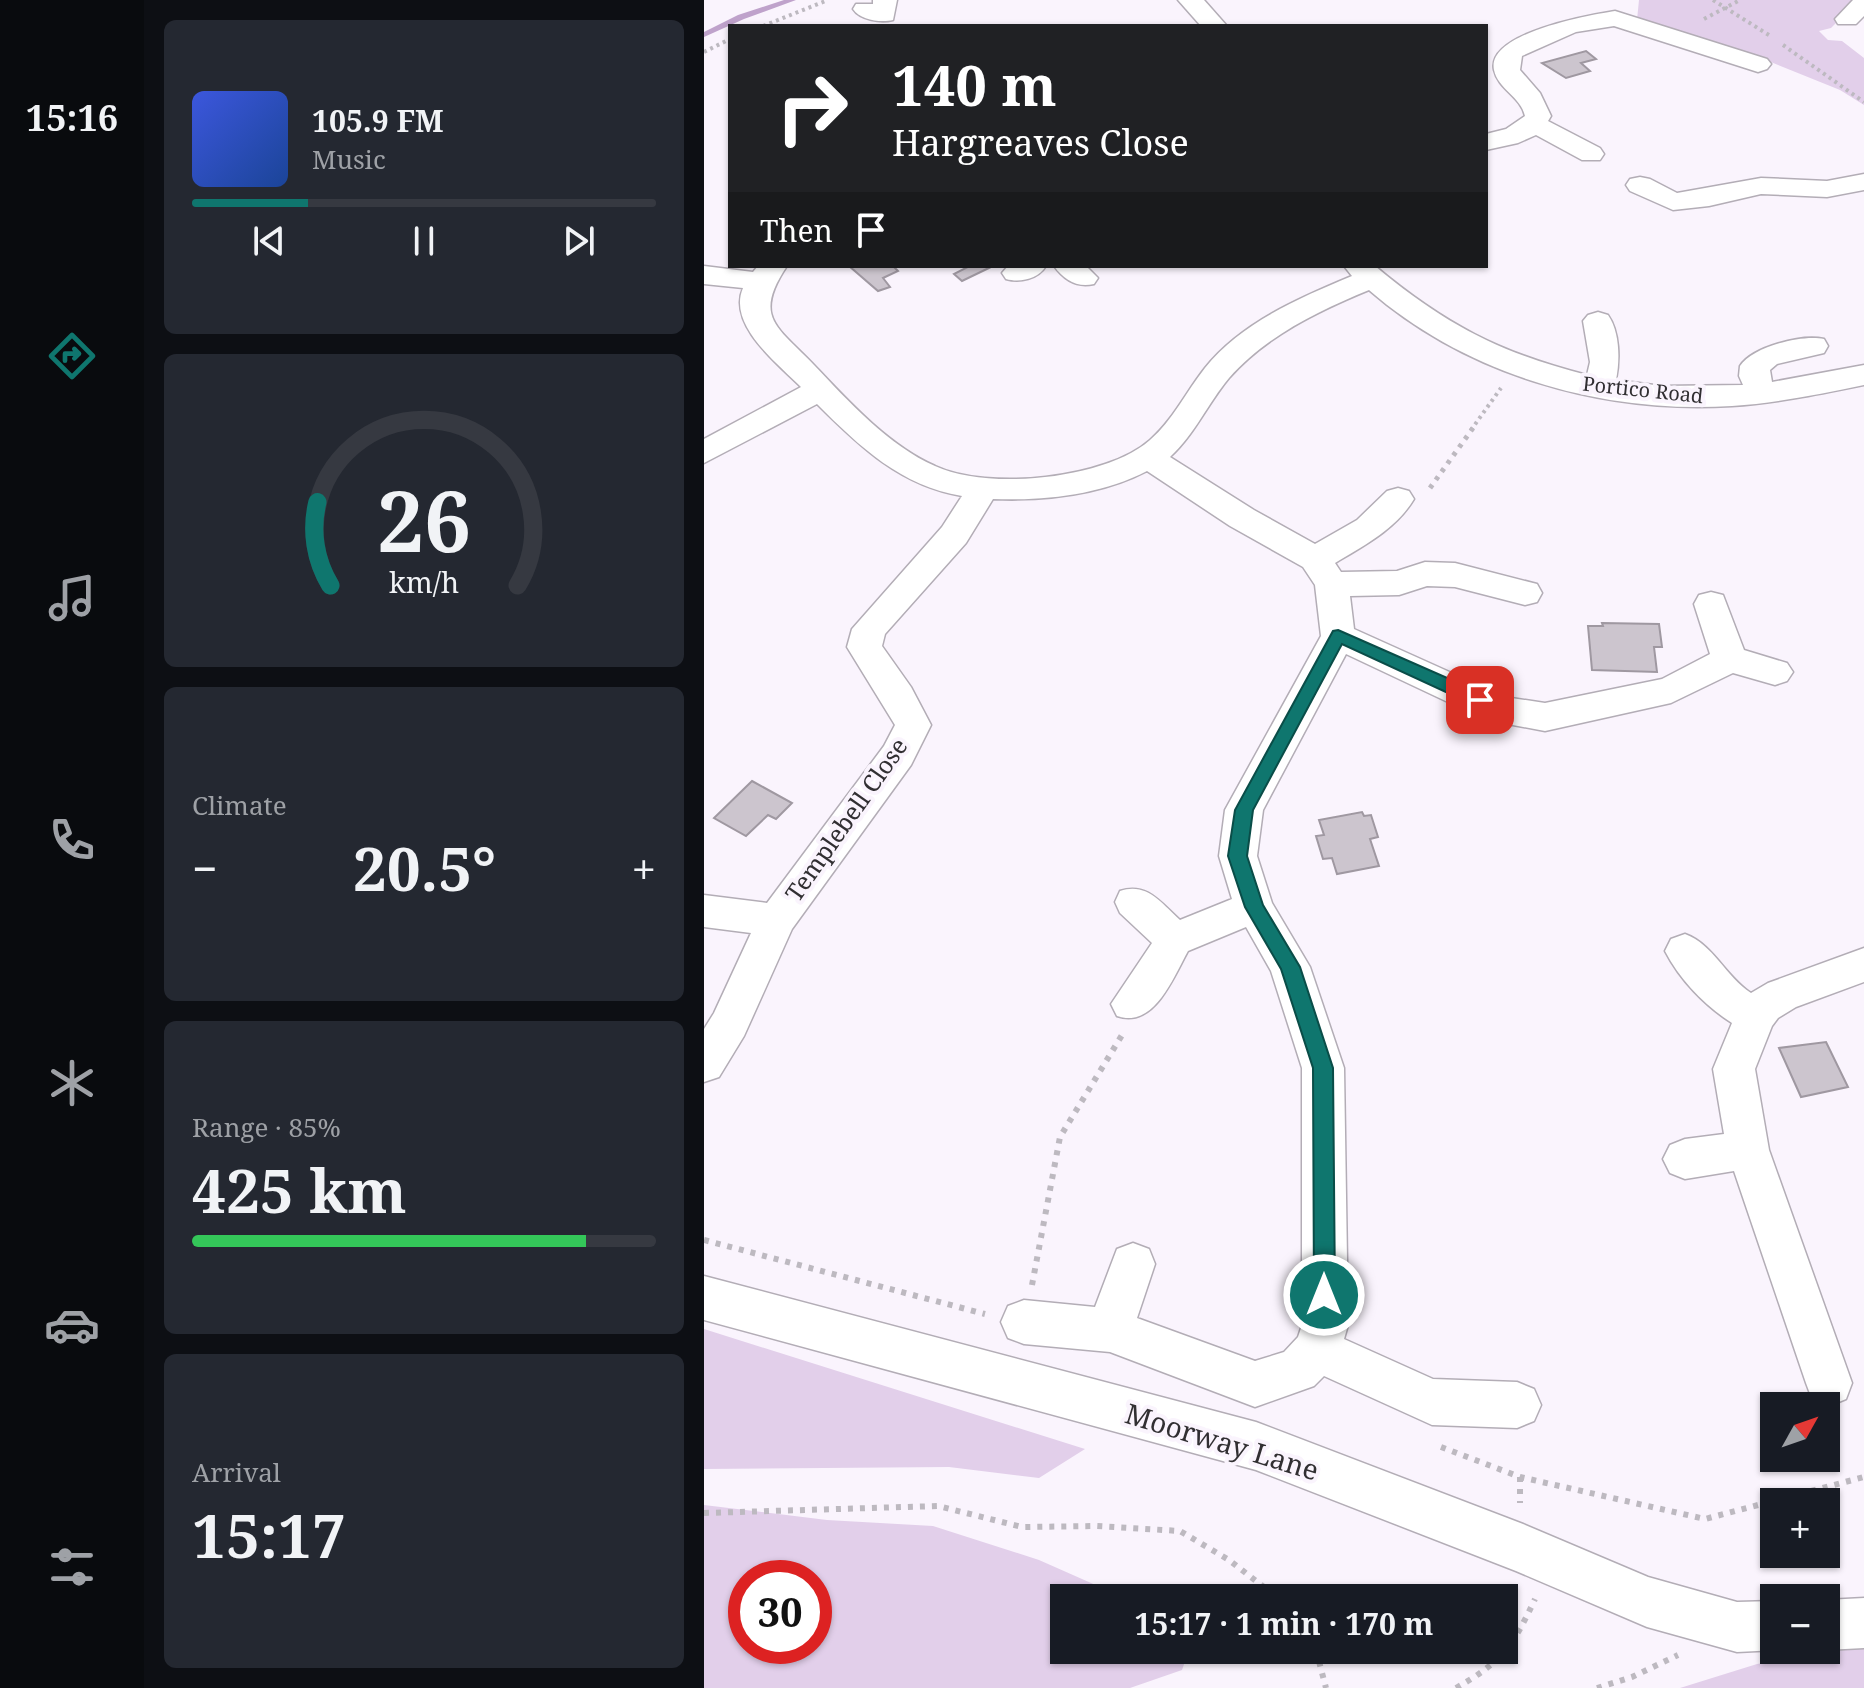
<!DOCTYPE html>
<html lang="en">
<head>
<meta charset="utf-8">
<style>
	:root { --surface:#171b24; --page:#242831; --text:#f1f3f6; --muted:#9ea1a6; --line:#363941; --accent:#0f766e }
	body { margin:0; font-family:"Noto Serif",serif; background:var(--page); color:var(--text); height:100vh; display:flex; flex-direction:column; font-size:30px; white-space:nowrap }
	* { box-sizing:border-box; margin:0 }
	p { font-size:26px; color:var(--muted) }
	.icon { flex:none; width:44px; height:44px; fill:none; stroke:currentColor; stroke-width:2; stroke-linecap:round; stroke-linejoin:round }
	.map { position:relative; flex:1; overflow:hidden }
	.details { display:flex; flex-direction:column; gap:20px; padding:20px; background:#0d0f14; width:560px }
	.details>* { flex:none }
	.top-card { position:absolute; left:24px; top:24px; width:760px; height:244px; border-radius:0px; box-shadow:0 2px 6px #0004; background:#202124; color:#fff; overflow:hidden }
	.needle { width:52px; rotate:50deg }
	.fabs { position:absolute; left:1056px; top:1392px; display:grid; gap:16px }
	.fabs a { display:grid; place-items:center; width:80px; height:80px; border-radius:0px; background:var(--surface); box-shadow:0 2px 6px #0004; font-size:40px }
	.speed { position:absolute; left:24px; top:1560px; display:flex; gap:16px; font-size:40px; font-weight:700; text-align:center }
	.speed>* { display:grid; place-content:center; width:104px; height:104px; border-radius:50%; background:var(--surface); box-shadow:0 2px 6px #0004; line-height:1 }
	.speed .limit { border:12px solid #d22; background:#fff; color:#111 }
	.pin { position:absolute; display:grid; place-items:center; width:68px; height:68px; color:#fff; margin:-34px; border-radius:16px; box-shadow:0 4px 12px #0006 }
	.me { position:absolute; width:88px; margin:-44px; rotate:0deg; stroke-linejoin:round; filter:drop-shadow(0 0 6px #0008) }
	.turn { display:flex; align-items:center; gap:28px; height:168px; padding:0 32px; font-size:36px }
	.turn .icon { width:104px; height:104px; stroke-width:2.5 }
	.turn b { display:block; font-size:56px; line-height:68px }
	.then { display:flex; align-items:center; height:76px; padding:0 32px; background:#0003; gap:16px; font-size:30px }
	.big { font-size:60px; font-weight:700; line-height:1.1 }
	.details .widget { flex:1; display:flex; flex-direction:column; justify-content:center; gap:12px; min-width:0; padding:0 28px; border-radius:12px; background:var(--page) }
	.details .dial { align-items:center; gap:0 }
	.dial svg { height:208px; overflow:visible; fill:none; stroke:var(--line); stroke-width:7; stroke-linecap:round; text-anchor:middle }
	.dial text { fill:var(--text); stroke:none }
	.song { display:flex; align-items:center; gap:24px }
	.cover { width:96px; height:96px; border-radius:12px; background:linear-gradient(135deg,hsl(230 70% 55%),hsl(220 70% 35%)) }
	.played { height:8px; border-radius:4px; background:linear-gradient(90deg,var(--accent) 25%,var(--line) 25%) }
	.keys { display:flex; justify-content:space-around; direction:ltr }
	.heat { display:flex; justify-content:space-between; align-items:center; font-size:44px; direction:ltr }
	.charge { height:12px; border-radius:6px; background:linear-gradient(90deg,#34c759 85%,var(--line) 0) }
	.trip { position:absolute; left:346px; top:1584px; width:468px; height:80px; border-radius:0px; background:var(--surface); box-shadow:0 2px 6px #0004; font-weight:700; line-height:80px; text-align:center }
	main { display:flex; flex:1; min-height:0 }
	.menu { display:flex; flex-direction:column; width:144px; justify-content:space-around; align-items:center; background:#090b0e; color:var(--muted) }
	.menu .icon { width:56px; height:56px }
	.menu .current { color:var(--accent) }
	.menu b { font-size:36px; color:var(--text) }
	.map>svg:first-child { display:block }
	.green { fill:#e2cfea; fill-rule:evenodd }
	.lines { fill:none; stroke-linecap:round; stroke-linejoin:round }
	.stream { fill:#bfa2cb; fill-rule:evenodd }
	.building { fill:#ccc5ce; stroke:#9f98a1; stroke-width:2 }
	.minor-casing { stroke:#b3adb6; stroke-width:3 }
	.path-far2 { stroke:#bdb9c0; stroke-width:4; stroke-dasharray:3 4; stroke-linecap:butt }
	.path-far1 { stroke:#bdb9c0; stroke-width:5; stroke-dasharray:4 6; stroke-linecap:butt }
	.path { stroke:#bdb9c0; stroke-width:6; stroke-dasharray:5 7; stroke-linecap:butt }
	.minor { fill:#fff; fill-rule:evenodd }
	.route { fill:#0f766e; stroke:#0a4d48; stroke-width:2 }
	.labels { text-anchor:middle; stroke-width:8; stroke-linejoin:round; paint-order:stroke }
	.far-street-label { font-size:20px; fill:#312f32; stroke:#faf4fd }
	.street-label { font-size:24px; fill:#312f32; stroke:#faf4fd }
	.near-street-label { font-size:28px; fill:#312f32; stroke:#faf4fd }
</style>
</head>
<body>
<main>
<nav class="menu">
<b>15:16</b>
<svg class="icon current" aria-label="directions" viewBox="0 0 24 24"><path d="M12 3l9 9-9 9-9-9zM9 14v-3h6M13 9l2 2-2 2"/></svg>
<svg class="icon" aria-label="music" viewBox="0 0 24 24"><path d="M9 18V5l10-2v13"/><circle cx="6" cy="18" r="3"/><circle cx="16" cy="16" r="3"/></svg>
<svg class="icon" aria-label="phone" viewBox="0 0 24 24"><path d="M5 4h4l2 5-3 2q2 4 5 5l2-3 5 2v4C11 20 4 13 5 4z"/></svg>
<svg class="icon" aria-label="climate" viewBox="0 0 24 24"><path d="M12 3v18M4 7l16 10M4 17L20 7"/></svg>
<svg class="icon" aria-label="car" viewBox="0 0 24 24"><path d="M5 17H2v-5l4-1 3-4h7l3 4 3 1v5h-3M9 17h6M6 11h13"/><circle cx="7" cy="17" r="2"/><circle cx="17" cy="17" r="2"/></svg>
<svg class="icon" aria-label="filters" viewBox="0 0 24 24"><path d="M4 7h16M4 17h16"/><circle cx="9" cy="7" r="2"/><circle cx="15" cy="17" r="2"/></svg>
</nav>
<section class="details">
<div class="widget">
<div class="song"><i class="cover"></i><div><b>105.9 FM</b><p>Music</p></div></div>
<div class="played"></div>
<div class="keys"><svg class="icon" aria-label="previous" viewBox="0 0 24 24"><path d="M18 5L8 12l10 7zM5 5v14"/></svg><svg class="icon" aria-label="pause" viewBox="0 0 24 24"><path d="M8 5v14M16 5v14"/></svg><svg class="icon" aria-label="next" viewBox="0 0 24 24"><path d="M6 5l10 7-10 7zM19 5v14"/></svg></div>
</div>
<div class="widget dial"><svg viewBox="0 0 100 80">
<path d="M14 69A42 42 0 1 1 86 69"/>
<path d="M14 69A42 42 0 0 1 9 37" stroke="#0f766e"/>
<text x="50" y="56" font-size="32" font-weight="700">26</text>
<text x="50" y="72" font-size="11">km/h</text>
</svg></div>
<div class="widget"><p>Climate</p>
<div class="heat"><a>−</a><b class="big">20.5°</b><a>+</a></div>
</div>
<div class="widget"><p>Range · 85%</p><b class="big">425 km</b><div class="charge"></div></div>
<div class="widget"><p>Arrival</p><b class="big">15:17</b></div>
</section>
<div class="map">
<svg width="1160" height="1688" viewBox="0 0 1160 1688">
	<rect width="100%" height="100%" fill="#faf4fd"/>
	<!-- green -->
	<g class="green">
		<polygon points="935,0 1155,0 1127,28 1115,31 1124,40 1138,41 1160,58 1160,105 1136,90 1052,56 933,20"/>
		<polygon points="0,1329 381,1449 335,1478 245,1467 0,1469"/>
		<path d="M 0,1505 L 123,1520 L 229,1526 L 335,1560 L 421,1598 L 360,1598 L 360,1650 L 485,1650 L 478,1670 L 426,1688 L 0,1688 ZM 110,1578 L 110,1646 L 42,1646 L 42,1578 Z"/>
		<polygon points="1160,1646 1160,1688 976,1688 1053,1664"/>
	</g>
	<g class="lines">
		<!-- stream -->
		<polygon class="stream" points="80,0 92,0 40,19 0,37 0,32 34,15"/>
	</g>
	<!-- building -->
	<g class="building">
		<polygon points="882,51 892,59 877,63 886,71 862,78 838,63"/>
		<polygon points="145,266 189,266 194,271 179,278 186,287 174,291"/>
		<polygon points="259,266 289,266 258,281 250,274 262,268"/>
		<polygon points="898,623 955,624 958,647 950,647 953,672 888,670 884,626 899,626"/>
		<polygon points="48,781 88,803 72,819 64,815 42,836 10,818"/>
		<polygon points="658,812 660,816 667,815 674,837 666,839 675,866 633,874 628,858 619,859 612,836 620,835 615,820"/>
		<polygon points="1122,1042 1144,1087 1097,1097 1075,1048"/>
	</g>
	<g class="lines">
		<defs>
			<g id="minor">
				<path d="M 169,0 L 193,0 L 189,20 C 177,23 156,20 149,9 L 152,4 L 169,4 Z"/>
				<polygon points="474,0 500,0 523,26 497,26"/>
				<polygon points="1149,0 1160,0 1160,16 1152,24 1134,24 1131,19"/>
				<path d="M 911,11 L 1063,59 L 1067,64 L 1063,69 L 1054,72 L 910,26 L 872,32 L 818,56 L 816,70 L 836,93 L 847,116 L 844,121 L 896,148 L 900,154 L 896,160 L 878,160 L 832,135 L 814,143 L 782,150 L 782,134 L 802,129 L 821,116 C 817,97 794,89 790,70 C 782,33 886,15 911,11 Z"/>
				<polygon points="1160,174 1160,190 1123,197 1057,194 1005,206 969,210 926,191 922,185 926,179 936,177 946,179 973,193 1057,178 1123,181"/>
				<path d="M 0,266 L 49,272 L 54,266 L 83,266 C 48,318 74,327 110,365 C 144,401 185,446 231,466 C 284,491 402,479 446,440 C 469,420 482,392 501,368 C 537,323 595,298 648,276 L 640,266 L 671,266 C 740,324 796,353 883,375 L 886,362 L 879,321 L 884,315 L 894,312 L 904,315 C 916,332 916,360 912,380 L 958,386 L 1039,385 L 1035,376 L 1036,366 C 1048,347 1098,334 1120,339 L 1124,346 L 1120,353 L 1073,364 L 1066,370 L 1068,382 L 1160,365 L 1160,385 C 1116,394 1073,403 1028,406 C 898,414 763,375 665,290 C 614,311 562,336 525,378 C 504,403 491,434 466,457 L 550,510 L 611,544 L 653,520 L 683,491 L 694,488 L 705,491 L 710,499 C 692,529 661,545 631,563 L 637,572 L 693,571 L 721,562 L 751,563 L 833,584 L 838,593 L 833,602 L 821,605 L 751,587 L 723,586 L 695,595 L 646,596 L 650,629 L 801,697 L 841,703 L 958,679 L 1006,654 L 990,604 L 995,595 L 1007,592 L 1019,595 L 1040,650 L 1083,663 L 1089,672 L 1083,681 L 1071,685 L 1029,673 L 967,703 L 841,731 L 782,720 L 642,654 L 559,810 L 553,856 L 568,903 L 606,967 L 640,1068 L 644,1325 L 640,1339 L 729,1379 L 813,1382 L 830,1389 L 837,1405 L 830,1421 L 813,1428 L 728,1425 L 620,1376 L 610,1386 L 551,1407 L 406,1352 L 320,1344 L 304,1338 L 297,1322 L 304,1306 L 320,1300 L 391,1307 L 413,1249 L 429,1243 L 445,1249 L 451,1264 L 433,1318 L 551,1361 L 580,1352 L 594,1337 L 598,1325 L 598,1068 L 567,971 L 542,927 L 484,951 C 469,978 450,1029 413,1016 L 407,1004 L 448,943 L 416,913 L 411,902 L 416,891 C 443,882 457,903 476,920 L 528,899 L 515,856 L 521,810 L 617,636 L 611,585 L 599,567 L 526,526 L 443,471 C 397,495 340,501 289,499 L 262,543 L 181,634 L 178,646 L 207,687 L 227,725 L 207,765 L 88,929 L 40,1036 L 15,1077 L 0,1082 L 0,1029 L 10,1013 L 47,933 L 0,927 L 0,895 L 63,903 L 180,746 L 191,725 L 143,647 L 148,629 L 238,527 L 258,496 C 197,486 156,447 113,404 L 0,463 L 0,439 L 97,387 C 74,364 23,325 39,288 L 0,284 Z"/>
				<path d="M 304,266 L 342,266 C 334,279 316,283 302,279 L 298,273 Z"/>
				<path d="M 350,266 L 382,266 L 394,278 L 390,284 C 373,288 360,280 350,266 Z"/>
				<path d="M 981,934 C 1009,944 1022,977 1047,993 L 1064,983 L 1160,948 L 1160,982 L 1092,1007 L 1074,1018 L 1068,1026 L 1051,1069 L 1065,1150 L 1148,1383 L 1142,1399 L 1125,1406 L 1108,1399 L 1102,1383 L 1030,1171 L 981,1179 L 966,1173 L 959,1159 L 966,1145 L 981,1139 L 1020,1134 L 1009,1069 L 1028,1023 C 1001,1006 976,980 961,951 L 967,939 Z"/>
				<polygon points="0,1276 552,1422 819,1524 944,1577 1033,1602 1070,1601 1070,1650 1073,1650 1033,1652 943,1627 812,1571 552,1470 0,1320"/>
				<polygon points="1160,1598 1160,1648 1122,1650 1121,1650 1122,1600"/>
			</g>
		</defs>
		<!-- minor casing -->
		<use href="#minor" class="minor-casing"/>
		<!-- path-far2 -->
		<g class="path-far2">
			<polyline points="1009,0 1068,37"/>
			<polyline points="1000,19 1036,0"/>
			<polyline points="59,26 124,0"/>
			<polyline points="1079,45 1160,102"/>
			<polyline points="0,52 26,39"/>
			<polyline points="767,430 797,388"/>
		</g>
		<!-- path-far1 -->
		<polyline class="path-far1" points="726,488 769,428"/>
		<!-- path -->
		<g class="path">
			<polyline points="0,1240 281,1314"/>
			<polyline points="328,1285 356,1137 418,1035"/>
			<polyline points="737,1447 816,1477 1001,1519 1160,1477"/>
			<polyline points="816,1477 816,1503"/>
			<polyline points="0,1513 234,1506 318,1527 393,1526 476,1531 525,1560 574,1598"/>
			<polyline points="573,1595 586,1598"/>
			<polyline points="612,1650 622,1688"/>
			<path d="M 752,1688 C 798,1662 809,1646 831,1599"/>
			<polyline points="893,1688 928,1677 974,1655"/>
		</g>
		<!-- minor -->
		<use href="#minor" class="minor"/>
	</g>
	<!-- route -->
	<polygon class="route" points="634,630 782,695 785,700 782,705 770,705 638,644 549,810 543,856 559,905 596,967 629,1068 631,1295 628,1302 620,1305 613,1302 610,1295 609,1068 577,969 541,907 524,856 531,810 629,631"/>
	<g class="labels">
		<!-- far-street labels -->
		<g class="far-street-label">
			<text transform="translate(939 390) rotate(6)" y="7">Portico Road</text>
		</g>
		<!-- street labels -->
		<g class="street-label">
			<text transform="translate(143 820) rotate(-55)" y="8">Templebell Close</text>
		</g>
		<!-- near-street labels -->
		<g class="near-street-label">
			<text transform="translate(518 1442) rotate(17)" y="10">Moorway Lane</text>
		</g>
	</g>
</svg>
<div class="fabs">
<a><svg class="needle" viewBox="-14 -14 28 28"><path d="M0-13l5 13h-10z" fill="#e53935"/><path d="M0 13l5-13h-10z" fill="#9ea1a6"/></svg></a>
<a>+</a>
<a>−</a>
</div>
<div class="speed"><div class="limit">30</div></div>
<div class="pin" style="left:776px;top:700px;background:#d93025"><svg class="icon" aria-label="arrive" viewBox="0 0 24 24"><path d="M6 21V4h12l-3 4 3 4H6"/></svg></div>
<svg class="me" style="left:620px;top:1295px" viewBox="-20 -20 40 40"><circle r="17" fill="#0f766e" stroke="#fff" stroke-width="3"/><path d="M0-11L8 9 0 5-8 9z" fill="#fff"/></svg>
<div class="trip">15:17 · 1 min · 170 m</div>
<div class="top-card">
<div class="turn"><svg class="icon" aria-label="right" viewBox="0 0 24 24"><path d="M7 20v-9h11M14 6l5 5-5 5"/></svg><div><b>140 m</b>Hargreaves Close</div></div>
<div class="then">Then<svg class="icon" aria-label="arrive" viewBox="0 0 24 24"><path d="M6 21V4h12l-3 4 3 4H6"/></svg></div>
</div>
</div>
</main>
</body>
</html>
